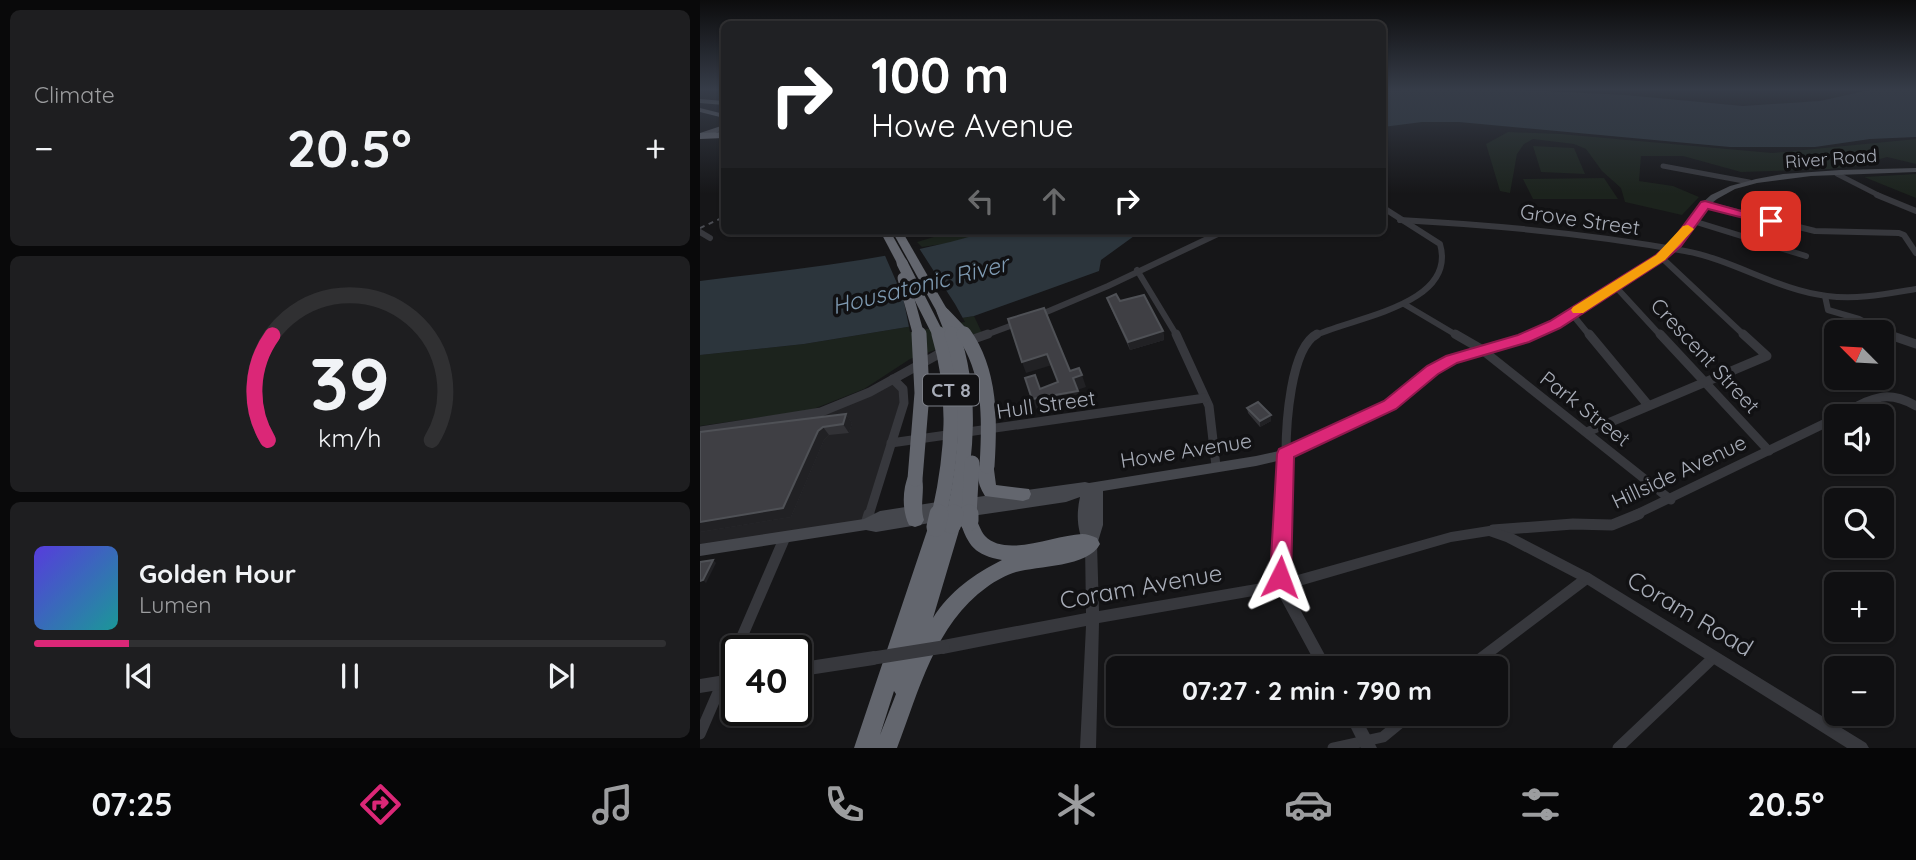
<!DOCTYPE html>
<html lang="en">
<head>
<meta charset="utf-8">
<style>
	:root { --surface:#101012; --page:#1e1e20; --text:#f1f3f6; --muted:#9c9d9f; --line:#303032; --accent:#db2777 }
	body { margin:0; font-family:Quicksand,sans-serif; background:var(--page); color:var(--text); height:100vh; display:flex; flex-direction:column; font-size:26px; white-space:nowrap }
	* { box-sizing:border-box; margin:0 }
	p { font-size:23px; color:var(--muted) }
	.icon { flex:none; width:38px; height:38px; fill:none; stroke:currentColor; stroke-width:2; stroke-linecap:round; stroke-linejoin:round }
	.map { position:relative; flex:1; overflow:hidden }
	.side { display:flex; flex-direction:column; gap:10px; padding:10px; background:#09090a; width:700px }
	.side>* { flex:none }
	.guide { position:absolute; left:21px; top:21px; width:665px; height:214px; border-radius:10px; box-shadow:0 2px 5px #0004,0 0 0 2px var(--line); background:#202124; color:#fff; overflow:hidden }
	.needle { width:46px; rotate:294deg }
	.fabs { position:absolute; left:1124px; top:320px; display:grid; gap:14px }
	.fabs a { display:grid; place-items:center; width:70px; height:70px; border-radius:10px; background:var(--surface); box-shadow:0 2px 5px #0004,0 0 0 2px var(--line); font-size:35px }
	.speed { position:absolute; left:21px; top:635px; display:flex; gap:14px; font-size:35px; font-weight:700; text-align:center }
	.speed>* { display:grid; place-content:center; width:91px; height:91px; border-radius:50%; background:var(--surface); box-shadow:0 2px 5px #0004,0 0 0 2px var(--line); line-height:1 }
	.speed .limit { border:4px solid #111; border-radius:10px; background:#fff; color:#111 }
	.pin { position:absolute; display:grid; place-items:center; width:60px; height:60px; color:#fff; margin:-30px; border-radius:14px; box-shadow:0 4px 10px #0006 }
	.me { position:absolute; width:77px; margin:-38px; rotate:3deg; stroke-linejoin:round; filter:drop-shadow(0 0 5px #0008) }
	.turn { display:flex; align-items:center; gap:24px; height:147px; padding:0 35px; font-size:32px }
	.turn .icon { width:91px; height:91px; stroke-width:2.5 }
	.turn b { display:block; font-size:49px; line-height:60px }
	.lanes { display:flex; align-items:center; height:66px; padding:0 35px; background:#0003; justify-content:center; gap:35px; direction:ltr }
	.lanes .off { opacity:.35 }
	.big { font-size:52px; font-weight:700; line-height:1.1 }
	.side .widget { flex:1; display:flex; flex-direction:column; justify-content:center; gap:10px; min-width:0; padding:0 24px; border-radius:10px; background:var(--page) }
	.side .dial { align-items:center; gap:0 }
	.dial svg { height:182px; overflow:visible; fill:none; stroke:var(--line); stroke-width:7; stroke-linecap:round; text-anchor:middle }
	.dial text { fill:var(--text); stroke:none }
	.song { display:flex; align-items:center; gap:21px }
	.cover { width:84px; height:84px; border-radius:10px; background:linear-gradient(135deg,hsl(250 70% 55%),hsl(180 70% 35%)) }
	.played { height:7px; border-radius:4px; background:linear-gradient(90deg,var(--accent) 15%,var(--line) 15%) }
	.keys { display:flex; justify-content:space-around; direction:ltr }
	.heat { display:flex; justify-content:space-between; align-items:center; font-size:38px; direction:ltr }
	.trip { position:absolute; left:406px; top:656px; width:402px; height:70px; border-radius:10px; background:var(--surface); box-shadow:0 2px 5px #0004,0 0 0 2px var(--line); font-weight:700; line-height:70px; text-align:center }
	.tab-bar { display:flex; height:112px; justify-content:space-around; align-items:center; background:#060607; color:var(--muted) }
	.tab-bar .icon { width:49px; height:49px }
	.tab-bar .selected { color:var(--accent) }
	.tab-bar b { font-size:32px; color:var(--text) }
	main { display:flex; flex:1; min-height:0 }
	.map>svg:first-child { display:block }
	.built { fill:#222225 }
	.green { fill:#1c231d }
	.water { fill:#2c353c }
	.pier { fill:#161618 }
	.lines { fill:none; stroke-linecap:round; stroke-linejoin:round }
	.minor-far3 { stroke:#37383d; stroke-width:5 }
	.minor-far2 { stroke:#37383d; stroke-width:6 }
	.minor-far1 { stroke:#37383d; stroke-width:9 }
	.minor { stroke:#37383d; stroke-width:11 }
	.tertiary { fill:#37383d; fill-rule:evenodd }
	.secondary { fill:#45474d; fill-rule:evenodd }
	.primary { fill:#53555c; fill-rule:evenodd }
	.trunk { fill:#5b5e65; fill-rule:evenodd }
	.motorway { fill:#63666e; fill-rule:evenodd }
	.rail { stroke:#4a4c52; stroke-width:2; stroke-dasharray:5 4.5; stroke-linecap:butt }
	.tertiary-bridge { stroke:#37383d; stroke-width:13 }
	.motorway-bridge-far2 { stroke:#63666e; stroke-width:11 }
	.motorway-bridge-far1 { stroke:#63666e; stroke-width:15 }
	.motorway-bridge { stroke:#63666e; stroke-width:19 }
	.wall { fill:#323236 }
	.shaded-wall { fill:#212124 }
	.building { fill:#3f3f44; stroke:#4f5156; stroke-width:2 }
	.route { fill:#db2777; stroke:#8e194d; stroke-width:2 }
	.slow { fill:#f59e0b }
	.labels { text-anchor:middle; stroke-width:7; stroke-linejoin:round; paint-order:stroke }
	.far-street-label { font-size:18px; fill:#a8adb8; stroke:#111113 }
	.shield { fill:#111113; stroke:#7b7e86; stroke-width:2 }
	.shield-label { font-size:19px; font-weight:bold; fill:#a8adb8 }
	.street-label { font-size:21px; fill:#a8adb8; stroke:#111113 }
	.water-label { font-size:23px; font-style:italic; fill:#7f9bb3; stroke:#111113 }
	.near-street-label { font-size:24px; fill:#a8adb8; stroke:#111113 }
</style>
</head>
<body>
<main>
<section class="side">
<div class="widget"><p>Climate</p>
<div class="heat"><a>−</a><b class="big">20.5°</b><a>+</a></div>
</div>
<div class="widget dial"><svg viewBox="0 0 100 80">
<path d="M14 69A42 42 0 1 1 86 69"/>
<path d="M14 69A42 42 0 0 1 16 23" stroke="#db2777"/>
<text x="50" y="56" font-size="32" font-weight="700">39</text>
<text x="50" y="72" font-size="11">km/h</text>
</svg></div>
<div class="widget">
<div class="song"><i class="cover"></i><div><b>Golden Hour</b><p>Lumen</p></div></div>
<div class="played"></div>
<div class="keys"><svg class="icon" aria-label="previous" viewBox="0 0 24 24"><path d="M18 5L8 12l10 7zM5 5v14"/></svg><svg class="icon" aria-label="pause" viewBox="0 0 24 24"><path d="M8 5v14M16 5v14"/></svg><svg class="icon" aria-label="next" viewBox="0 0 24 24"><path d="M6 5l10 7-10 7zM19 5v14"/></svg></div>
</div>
</section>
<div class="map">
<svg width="1216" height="748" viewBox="0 0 1216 748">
	<rect width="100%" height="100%" fill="#161618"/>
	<!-- built -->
	<polygon class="built" points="193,379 206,391 166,524 0,550 0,431 97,418"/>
	<!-- green -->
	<g class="green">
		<polygon points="808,132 861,134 1072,153 1216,139 1216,164 1187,157 1156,166 1130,169 1041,172 983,156 941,156 939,181 973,186 999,197 982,215 925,202 921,188 902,171 886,149 874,144 833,139 824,144 817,154 810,193 800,191 786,144"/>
		<polygon points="833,146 874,148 885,174 841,172"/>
		<polygon points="1216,174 1216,198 1164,177"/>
		<polygon points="904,178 918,199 833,199 823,179"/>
		<polygon points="254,231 289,231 256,242 222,247 217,242"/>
		<polygon points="274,316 282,333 210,359 164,389 111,410 0,426 0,355 104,344"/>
	</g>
	<!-- water -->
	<g class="water">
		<polygon points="700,90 824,90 925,95 1043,106 1120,101 1169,90 1216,90 1216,137 1170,139 1115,147 1030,147 759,122 722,122 683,127 683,92"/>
		<path d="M 289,231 L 441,231 L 401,260 L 399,271 L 274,316 L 104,344 L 0,355 L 0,281 C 96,269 196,260 289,231 Z"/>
	</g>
	<!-- pier -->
	<polygon class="pier" points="217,245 255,304 265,322 210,332 203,297 183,251"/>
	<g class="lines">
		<!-- minor-far3 -->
		<g class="minor-far3">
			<polyline points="963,166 1049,182"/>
			<polyline points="1137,174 1182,197"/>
		</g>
		<!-- minor-far2 -->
		<g class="minor-far2">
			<polyline points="1177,195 1216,211"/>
			<polyline points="1005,204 1115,231 1199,233 1204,235 1216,253"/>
			<path d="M 700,220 C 795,225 891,234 985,251 C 1034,260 1077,290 1127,296 C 1157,300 1186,294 1216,289"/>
			<polyline points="993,221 1106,256"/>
			<polyline points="0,232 10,238"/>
			<polyline points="961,257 1045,336"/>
			<polyline points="437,270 477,336"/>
			<polyline points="915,286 961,336"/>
			<polyline points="1125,296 1128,310 1159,319 1191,336"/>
			<polyline points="704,304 758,336"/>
			<polyline points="872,314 890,336"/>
			<polyline points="337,316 408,286 524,231"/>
			<polyline points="283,336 318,323"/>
			<path d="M 614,336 C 649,318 758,306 740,244 L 682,207"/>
		</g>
		<!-- minor-far1 -->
		<g class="minor-far1">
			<polyline points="476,334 509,406 516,466"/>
			<polyline points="755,334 781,349 971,500"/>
			<polyline points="889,334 948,405"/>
			<polyline points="960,334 1069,451"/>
			<polyline points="1187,334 1216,344"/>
			<polyline points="265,342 288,334"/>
			<path d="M 1139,416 C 1168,401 1184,387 1216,406"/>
			<polyline points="0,431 121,412 170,392 246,350"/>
			<polyline points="887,432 1067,356 1043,334"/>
			<polyline points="191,443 505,398"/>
			<path d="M 586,454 C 586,426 590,348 617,334"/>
			<polyline points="169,515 204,403 203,389 193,379"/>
			<polyline points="935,515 1136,418"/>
		</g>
		<!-- minor -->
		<g class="minor">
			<polyline points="166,524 169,514"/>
			<polyline points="793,530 873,524 912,525 939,514"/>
			<polyline points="768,668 887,578"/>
			<polyline points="0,734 85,537"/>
			<polyline points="633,748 683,737 711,714"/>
			<polyline points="918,748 1014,657"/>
		</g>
		<!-- tertiary -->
		<g class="tertiary">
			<polygon points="586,450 590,451 591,454 587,578 751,532 789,526 814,534 891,574 1166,743 1169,748 1147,748 883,582 806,542 789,536 751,542 589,589 632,668 618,668 577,592 399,623 396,748 380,748 386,626 243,654 238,652 236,647 238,642 243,640 386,613 385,544 387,540 391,539 395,540 397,544 399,611 574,581 581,454 582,451"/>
			<polygon points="174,651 179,653 181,658 179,663 174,665 96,677 96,663"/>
			<polygon points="37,673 37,687 0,693 0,679"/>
			<polygon points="644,714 659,714 677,748 661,748"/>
		</g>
		<!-- secondary -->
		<g class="secondary">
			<path d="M 1216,168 L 1216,172 L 1111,176 L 1057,183 L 1035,189 L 1017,199 L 1007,207 L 981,243 L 964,259 L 858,326 L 827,340 L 756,362 L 730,378 L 694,408 L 586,459 L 556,466 L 403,491 L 403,525 L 396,548 L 391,550 L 386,548 C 377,532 376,515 380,497 L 366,502 L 265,517 L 260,516 L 259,512 L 260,508 L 257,504 L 259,500 L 263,499 L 385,482 L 389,483 L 556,456 L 583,450 L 686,402 L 722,372 L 748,358 L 819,336 L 852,322 L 958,255 L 975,240 L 1001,204 L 1011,195 L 1030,186 L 1056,179 L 1083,174 L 1140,170 Z"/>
			<polygon points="244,501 248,502 250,506 248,510 244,511 248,516 247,520 242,521 176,532 166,530 0,556 0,544 164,519 180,511"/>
		</g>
		<!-- primary -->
		<polygon class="primary" points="21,126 24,126 24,130 0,138 0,133"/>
		<!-- trunk -->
		<polygon class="trunk" points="21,121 24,121 24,126 20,124"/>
		<!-- motorway -->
		<g class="motorway">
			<polygon points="0,99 24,101 24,105 0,103"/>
			<polygon points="0,108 24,114 24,118 0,112"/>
			<polygon points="24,132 24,138 0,139 0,133"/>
			<polygon points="180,231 190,231 208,263 206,265 198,265"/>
			<polygon points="192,231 202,231 248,311 246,314 238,314"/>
			<path d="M 287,460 L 293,462 L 296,485 L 329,489 L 331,494 L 329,499 L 323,501 L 285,496 C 278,485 275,474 281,462 Z"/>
			<path d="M 215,472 L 221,474 C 226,489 219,505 224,520 L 221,525 L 215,527 L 209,525 C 202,511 202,489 209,474 Z"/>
			<path d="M 269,514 L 275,516 C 278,522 280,530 285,536 C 306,558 355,535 382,534 C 387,534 392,536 397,538 L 400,544 C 389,567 337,566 316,572 C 306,575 295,581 287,587 C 235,624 219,691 197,748 L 154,748 L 230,522 L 236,520 L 243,524 L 246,519 L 252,517 L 258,519 L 261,524 L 233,618 C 250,591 274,574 302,560 C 275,555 268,546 260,521 L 263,516 ZM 194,691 L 196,694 L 180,735 Z"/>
		</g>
		<!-- rail -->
		<polyline class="rail" points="0,228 24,217"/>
		<!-- tertiary-bridge -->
		<polyline class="tertiary-bridge" points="174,658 243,647"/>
		<!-- motorway-bridge-far2 -->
		<g class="motorway-bridge-far2">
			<polyline points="202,263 239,336"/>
			<polyline points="203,278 219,336"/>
			<polyline points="242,311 252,336"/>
			<polyline points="244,313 266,336"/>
		</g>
		<!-- motorway-bridge-far1 -->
		<g class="motorway-bridge-far1">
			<path d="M 239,334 C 257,394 253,454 239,515"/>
			<path d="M 252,334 C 272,393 267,455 254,515"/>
			<path d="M 264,334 C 291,372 290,421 287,466"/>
			<polyline points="215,479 222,393 219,334"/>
			<polyline points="269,515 272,463"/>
		</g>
		<!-- motorway-bridge -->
		<g class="motorway-bridge">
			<polyline points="269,521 269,514"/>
			<polyline points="252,524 254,514"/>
			<polyline points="236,527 239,514"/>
		</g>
	</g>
	<!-- wall -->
	<g class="wall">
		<polygon points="407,298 420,301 463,331 464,340 430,350 410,306"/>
		<polygon points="547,408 571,421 560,427 548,413"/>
		<polygon points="146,414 152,423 149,433 129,435 124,440 91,517 0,532 0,432"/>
	</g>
	<!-- shaded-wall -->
	<g class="shaded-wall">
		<polygon points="463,331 464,340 430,350 428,342"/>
		<polygon points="347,354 352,365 326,373 322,362"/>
		<polygon points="382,375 386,387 377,390 373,378"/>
		<polygon points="378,391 382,403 337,410 332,399"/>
		<polygon points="146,414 152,423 149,433 143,424"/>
		<polygon points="571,415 571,421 560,427 560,421"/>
		<polygon points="123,427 129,435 124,440 91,517 0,532 0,522"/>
		<polygon points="13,560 16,563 6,583 3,580"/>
	</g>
	<!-- building -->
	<g class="building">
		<polygon points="416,294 420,301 444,295 463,331 428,342 407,298"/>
		<polygon points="344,308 370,371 379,368 382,375 373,378 378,391 332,399 325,378 335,375 340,389 358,382 347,354 322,362 308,319"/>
		<polygon points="558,402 571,415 560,421 547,408"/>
		<polygon points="146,414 143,424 123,427 118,431 83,508 0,522 0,432"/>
		<polygon points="13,560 3,580 0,581 0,562"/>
	</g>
	<!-- sky -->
	<linearGradient id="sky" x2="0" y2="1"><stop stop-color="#0c0c0d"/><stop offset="0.46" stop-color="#363c48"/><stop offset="1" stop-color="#363c48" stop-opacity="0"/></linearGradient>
	<rect width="1216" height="194" fill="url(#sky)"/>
	<!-- route -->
	<polygon class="route" points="1005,201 1077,221 1071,225 1008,209 981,246 965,260 860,328 829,342 757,363 738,374 696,409 594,457 591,577 588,584 580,587 573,584 570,577 577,454 579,449 684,401 727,366 746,356 818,335 850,321 956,255 972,241 1001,202"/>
	<!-- slow -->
	<polygon class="slow" points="988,225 994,229 965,260 883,313 873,313 871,310 873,307 956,255 983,226"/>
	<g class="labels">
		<!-- far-street labels -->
		<g class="far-street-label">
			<text transform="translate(1131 159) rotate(-4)" y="6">River Road</text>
		</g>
		<!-- shield labels -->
		<rect class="shield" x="223" y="374.5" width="56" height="31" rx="5"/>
		<g class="shield-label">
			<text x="251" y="397">CT 8</text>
		</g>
		<!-- street labels -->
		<g class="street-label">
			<text transform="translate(880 220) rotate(8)" y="7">Grove Street</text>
			<text transform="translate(1005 356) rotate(47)" y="7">Crescent Street</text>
			<text transform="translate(346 405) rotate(-8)" y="7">Hull Street</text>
			<text transform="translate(885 409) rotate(38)" y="7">Park Street</text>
			<text transform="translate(486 451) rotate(-9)" y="7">Howe Avenue</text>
			<text transform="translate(979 472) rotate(-25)" y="7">Hillside Avenue</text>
		</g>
		<!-- water labels -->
		<g class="water-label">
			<text transform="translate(220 285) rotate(-14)" y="8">Housatonic River</text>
		</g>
		<!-- near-street labels -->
		<g class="near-street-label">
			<text transform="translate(441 587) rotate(-10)" y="8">Coram Avenue</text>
			<text transform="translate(990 614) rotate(31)" y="8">Coram Road</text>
		</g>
	</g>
</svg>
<div class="fabs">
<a><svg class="needle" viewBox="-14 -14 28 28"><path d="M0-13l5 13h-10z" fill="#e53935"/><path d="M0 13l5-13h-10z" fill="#9c9d9f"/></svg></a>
<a><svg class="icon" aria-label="sound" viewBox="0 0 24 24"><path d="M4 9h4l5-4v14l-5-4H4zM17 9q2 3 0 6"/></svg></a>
<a><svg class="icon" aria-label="search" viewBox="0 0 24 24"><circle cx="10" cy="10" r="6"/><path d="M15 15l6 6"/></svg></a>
<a>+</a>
<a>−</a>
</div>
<div class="speed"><div class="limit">40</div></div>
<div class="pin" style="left:1071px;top:221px;background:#d93025"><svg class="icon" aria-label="arrive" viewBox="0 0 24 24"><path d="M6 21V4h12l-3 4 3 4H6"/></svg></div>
<svg class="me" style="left:580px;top:577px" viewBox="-20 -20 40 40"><path d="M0-17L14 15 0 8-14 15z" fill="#db2777" stroke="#fff" stroke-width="4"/></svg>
<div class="trip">07:27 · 2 min · 790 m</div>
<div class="guide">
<div class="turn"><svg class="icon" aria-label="right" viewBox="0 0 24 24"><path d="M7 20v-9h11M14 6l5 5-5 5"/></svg><div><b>100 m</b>Howe Avenue</div></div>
<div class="lanes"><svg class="icon off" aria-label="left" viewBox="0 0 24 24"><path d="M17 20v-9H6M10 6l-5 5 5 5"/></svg><svg class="icon off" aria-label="ahead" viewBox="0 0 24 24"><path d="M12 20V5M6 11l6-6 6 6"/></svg><svg class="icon" aria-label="right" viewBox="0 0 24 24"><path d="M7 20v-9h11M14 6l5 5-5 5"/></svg></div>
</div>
</div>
</main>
<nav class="tab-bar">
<b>07:25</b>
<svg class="icon selected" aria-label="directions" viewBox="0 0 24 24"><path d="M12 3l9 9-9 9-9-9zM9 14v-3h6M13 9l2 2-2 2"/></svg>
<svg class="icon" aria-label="music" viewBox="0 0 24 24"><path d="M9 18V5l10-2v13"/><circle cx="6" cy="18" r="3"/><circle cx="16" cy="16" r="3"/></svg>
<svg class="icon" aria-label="phone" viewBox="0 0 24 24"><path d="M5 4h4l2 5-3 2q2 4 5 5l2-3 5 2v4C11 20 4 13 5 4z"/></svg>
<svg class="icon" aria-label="climate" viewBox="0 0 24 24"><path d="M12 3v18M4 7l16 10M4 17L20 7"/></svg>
<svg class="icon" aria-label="car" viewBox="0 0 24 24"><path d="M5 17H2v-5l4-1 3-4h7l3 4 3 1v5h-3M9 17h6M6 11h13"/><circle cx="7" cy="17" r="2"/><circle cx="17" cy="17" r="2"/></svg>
<svg class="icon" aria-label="filters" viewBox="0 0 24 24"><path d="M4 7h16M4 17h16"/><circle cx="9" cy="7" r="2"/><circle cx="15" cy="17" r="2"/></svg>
<b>20.5°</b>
</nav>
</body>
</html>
